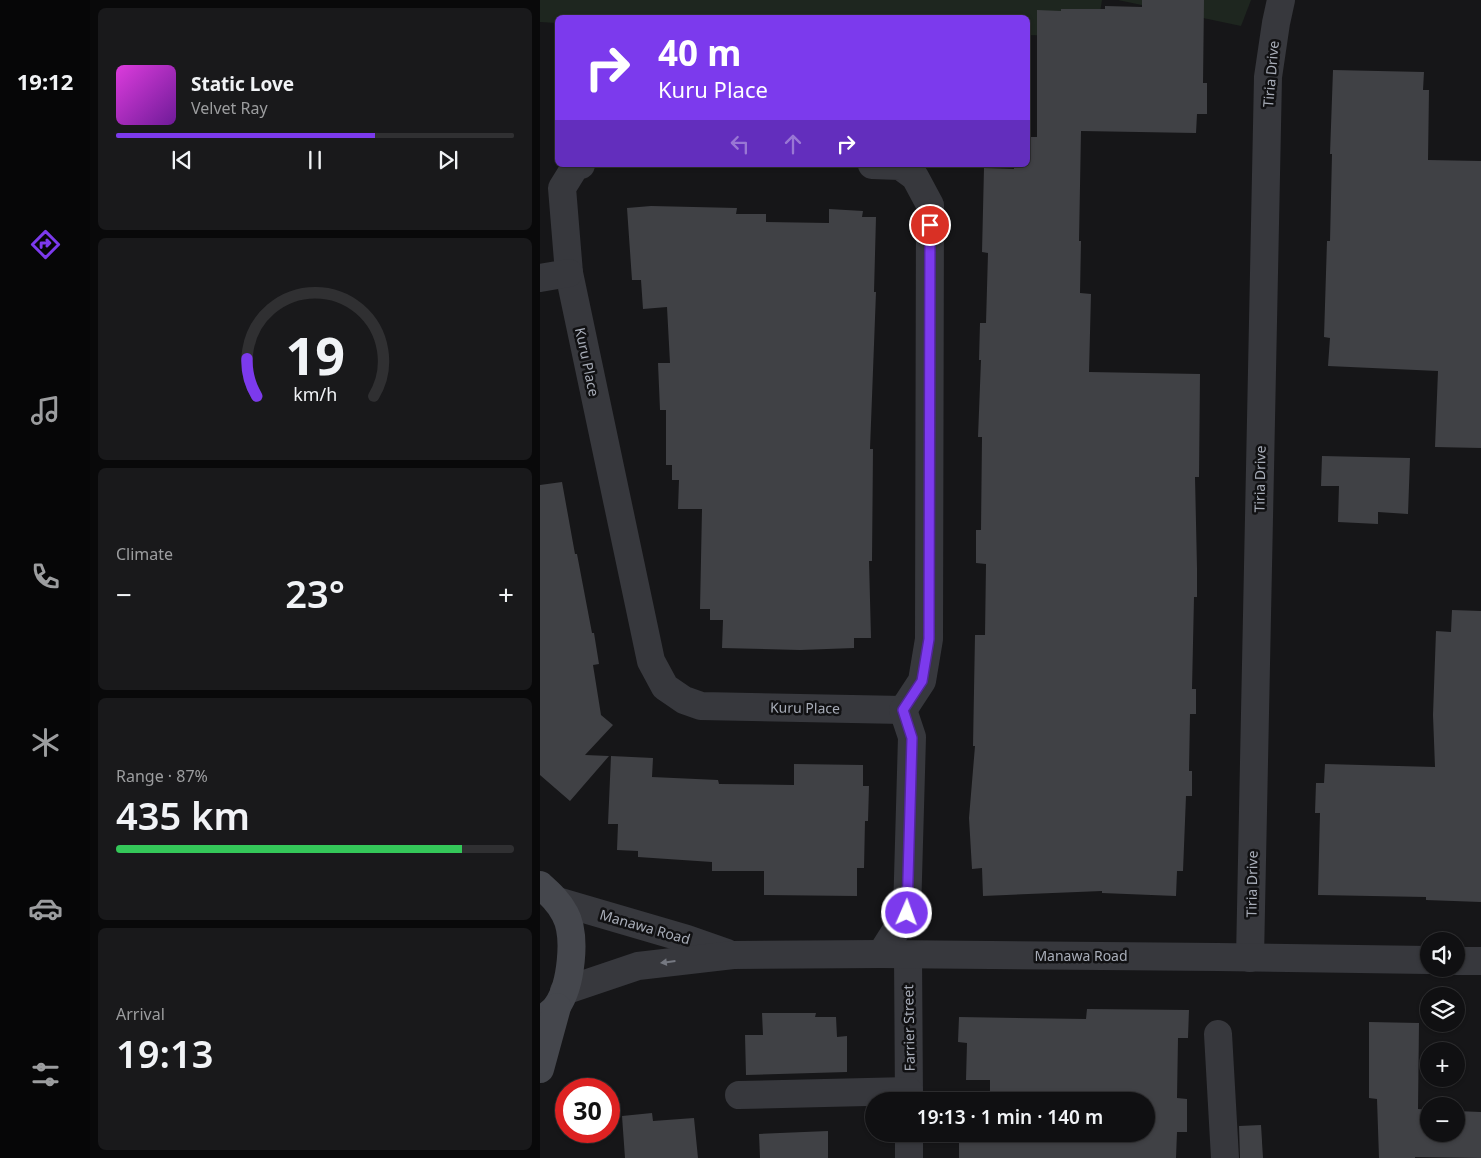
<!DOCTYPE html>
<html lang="en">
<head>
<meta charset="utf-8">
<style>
	:root { --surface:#101012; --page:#19191b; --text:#f1f3f6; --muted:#9c9d9f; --line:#303032; --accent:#7c3aed }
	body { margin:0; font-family:"Noto Sans",sans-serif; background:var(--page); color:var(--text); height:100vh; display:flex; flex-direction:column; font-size:19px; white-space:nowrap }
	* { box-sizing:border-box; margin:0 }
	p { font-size:16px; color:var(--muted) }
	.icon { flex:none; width:28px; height:28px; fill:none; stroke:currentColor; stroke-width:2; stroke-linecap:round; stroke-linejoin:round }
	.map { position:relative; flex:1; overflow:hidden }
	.drawer { display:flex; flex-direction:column; gap:8px; padding:8px; background:#09090a; width:450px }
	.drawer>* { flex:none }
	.hud { position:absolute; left:15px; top:15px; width:475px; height:152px; border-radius:8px; box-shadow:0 1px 4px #0004,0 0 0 1px var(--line); background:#7c3aed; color:#fff; overflow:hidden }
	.fabs { position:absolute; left:880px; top:932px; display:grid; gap:10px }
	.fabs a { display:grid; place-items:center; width:45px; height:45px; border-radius:50%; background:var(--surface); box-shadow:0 1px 4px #0004,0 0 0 1px var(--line); font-size:25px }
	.speed { position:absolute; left:15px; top:1078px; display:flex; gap:10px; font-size:25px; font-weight:700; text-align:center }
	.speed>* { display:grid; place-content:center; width:65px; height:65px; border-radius:50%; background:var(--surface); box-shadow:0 1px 4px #0004,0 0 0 1px var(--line); line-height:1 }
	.speed .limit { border:8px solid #d22; background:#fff; color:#111 }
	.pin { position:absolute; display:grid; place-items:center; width:42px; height:42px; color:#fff; margin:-21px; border:2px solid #fff; border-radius:50%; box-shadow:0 1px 5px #0007 }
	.me { position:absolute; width:55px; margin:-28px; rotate:2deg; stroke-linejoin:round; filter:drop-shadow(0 0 4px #0008) }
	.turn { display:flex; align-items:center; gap:18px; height:105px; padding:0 20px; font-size:22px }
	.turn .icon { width:65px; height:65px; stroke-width:2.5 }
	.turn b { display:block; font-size:35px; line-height:42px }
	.lanes { display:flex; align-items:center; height:48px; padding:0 20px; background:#0003; justify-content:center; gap:25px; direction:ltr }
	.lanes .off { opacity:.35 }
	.big { font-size:38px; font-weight:600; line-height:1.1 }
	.drawer .card { flex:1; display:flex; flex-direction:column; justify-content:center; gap:8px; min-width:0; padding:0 18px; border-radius:8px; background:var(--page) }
	.drawer .dial { align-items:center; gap:0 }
	.dial svg { height:130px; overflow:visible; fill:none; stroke:var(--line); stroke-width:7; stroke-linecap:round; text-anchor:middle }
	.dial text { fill:var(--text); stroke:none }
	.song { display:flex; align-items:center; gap:15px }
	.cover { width:60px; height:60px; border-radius:8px; background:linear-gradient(135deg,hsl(300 70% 55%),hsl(280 70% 35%)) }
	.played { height:5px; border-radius:2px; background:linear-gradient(90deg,var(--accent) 65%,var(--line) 65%) }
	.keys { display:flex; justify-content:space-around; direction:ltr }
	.heat { display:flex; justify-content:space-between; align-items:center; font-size:28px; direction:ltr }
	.charge { height:8px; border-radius:4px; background:linear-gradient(90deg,#34c759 87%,var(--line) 0) }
	.trip { position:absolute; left:325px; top:1092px; width:290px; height:50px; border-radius:25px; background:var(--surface); box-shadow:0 1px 4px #0004,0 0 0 1px var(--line); font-weight:600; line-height:50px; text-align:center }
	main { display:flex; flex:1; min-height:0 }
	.tab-bar { display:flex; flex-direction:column; width:90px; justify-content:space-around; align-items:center; background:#060607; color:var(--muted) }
	.tab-bar .icon { width:35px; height:35px }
	.tab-bar .current { color:var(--accent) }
	.tab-bar b { font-size:22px; color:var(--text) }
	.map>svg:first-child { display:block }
	.green { fill:#1e261f }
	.building { fill:#404145 }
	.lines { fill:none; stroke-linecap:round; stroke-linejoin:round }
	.minor { stroke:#37383d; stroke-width:28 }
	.secondary { stroke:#45474d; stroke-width:28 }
	.oneway { fill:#757881 }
	.route-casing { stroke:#51269a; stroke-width:12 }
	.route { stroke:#7c3aed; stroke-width:9 }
	.labels { text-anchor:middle; stroke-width:5; stroke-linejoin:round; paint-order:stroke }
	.street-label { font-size:14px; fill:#a8adb8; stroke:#111113 }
</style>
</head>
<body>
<main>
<nav class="tab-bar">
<b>19:12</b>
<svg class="icon current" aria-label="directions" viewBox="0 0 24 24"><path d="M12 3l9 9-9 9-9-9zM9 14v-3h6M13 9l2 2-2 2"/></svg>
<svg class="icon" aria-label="music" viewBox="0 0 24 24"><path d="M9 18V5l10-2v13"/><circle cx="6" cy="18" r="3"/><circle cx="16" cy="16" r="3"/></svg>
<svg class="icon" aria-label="phone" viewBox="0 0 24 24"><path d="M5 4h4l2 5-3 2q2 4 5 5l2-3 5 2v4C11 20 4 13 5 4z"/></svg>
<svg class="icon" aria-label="climate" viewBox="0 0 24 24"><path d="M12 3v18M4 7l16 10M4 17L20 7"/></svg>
<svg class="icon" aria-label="car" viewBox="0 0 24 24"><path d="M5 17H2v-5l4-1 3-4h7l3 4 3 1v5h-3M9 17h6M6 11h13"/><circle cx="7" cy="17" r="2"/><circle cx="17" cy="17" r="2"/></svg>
<svg class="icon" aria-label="filters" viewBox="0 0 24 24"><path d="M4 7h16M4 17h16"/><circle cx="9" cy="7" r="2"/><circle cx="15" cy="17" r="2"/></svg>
</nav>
<section class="drawer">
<div class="card">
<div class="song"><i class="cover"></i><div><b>Static Love</b><p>Velvet Ray</p></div></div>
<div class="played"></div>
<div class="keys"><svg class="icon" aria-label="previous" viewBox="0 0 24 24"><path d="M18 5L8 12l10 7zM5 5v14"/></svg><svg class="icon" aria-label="pause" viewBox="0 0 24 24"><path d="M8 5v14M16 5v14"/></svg><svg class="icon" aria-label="next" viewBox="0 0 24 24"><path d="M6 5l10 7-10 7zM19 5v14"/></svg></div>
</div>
<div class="card dial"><svg viewBox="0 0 100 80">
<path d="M14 69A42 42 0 1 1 86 69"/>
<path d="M14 69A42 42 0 0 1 8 46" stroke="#7c3aed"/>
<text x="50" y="56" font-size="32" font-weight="700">19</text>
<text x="50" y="72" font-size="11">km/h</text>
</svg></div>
<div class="card"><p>Climate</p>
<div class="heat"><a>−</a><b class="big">23°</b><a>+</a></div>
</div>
<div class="card"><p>Range · 87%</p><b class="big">435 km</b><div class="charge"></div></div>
<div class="card"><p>Arrival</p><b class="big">19:13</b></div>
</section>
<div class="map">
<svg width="941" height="1158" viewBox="0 0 941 1158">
	<rect width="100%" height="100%" fill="#161618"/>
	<!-- green -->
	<g class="green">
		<polygon points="0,0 562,0 556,37 488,35 488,18 18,18 17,23 0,22"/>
		<polygon points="578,0 711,0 701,26"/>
	</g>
	<!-- building -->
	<g class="building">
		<polygon points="602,0 664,0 663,83 667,83 667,114 657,114 656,133 541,131 539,241 541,241 540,293 551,294 549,372 660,374 659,477 655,477 657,568 657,597 654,597 652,689 656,689 656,714 650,714 649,771 652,771 652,796 646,796 643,871 637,871 636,896 562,893 562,891 443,896 442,868 432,869 429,818 435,746 433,746 435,635 445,635 446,564 436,563 436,530 441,530 442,437 438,437 441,360 439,360 440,323 446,323 448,253 442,252 444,168 474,169 474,165 488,165 488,137 497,137 497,10 521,11 521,9 565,9 565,6 602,7"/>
		<polygon points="793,70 884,72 883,90 889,90 888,160 941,161 941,448 895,447 898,371 788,366 790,338 784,337 787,241 790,241 792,154 790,154"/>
		<polygon points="111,206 197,208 196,214 226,214 226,222 289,223 289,209 323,211 322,217 336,217 334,292 336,292 330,449 333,449 332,561 329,561 331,638 314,638 314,648 260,650 182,648 183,620 170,620 170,609 160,609 162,509 138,509 139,480 132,480 132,465 126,465 126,410 120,410 118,363 130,363 127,307 103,309 101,280 92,280 87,208"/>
		<polygon points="782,456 870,458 868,514 838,512 838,524 798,522 799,486 781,486"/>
		<polygon points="22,482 35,554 37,554 52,633 54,633 59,664 53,665 61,715 73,725 45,755 69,756 30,801 0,775 0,485"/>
		<polygon points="912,610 941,611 941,902 886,900 886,897 778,895 780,813 775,813 776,783 784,783 785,764 895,767 893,715 896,631 911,632"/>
		<polygon points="71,756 113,758 112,777 178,780 179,784 254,785 254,764 323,765 323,786 329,786 328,821 325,821 324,868 317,868 317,896 224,895 224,871 172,871 172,862 98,857 98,851 77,850 78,824 68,824"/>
		<polygon points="547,1009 649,1010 648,1038 638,1038 637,1098 647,1099 647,1132 637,1132 636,1158 419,1158 419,1134 606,1134 606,1101 450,1101 450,1080 426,1080 427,1043 418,1042 419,1017 546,1019"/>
		<polygon points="222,1013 276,1013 275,1017 296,1017 297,1037 307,1036 307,1072 206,1075 205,1035 223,1035"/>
		<polygon points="829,1022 879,1023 878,1109 889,1110 889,1134 916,1134 916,1111 941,1112 941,1158 875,1157 875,1158 839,1158 837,1099 829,1098"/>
		<polygon points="112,1113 113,1121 154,1118 158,1158 85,1158 82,1116"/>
		<polygon points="721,1125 723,1158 700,1158 699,1126"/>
		<polygon points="288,1131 288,1158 220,1158 219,1134"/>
	</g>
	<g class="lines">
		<!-- minor -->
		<g class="minor">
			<polyline points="41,165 35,167 22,188 29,273 111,661 125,687 144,700 161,706 363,710 382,681 389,639 390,205 375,177 360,166 332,165"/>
			<polyline points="0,278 29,273"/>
			<polyline points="17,901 147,939 187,953"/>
			<polyline points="341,954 367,913 372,737 363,710"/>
			<polyline points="368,955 369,1101"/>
			<polyline points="710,958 728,77 736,23 741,0"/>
			<polyline points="916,961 941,961"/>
			<polyline points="24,991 98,966 193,955 341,954 677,957 889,960"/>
			<polyline points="678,1034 685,1158"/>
			<polyline points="199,1095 369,1091"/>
			<polyline points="369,1158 369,1134"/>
		</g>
		<!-- secondary -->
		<g class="secondary">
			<path d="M 0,885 C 10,894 19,902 25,914 C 37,936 31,986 17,1006 C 13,1012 5,1017 0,1022"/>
			<polyline points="0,1069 17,1007"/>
		</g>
	</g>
	<!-- one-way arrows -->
	<defs><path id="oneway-solid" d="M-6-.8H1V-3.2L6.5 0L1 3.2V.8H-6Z" transform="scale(1.25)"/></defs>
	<use class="oneway" href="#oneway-solid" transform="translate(128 962) rotate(173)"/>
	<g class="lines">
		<defs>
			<polyline id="route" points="367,913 372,738 363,710 382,681 389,639 390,225"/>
		</defs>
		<!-- route casing -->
		<use href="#route" class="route-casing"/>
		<!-- route -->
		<use href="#route" class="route"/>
	</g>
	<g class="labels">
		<!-- street labels -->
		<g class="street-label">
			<text transform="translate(731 74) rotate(-85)" y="5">Tiria Drive</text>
			<text transform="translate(47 362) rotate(78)" y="5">Kuru Place</text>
			<text transform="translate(720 479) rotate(-89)" y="5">Tiria Drive</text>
			<text transform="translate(265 708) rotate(1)" y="5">Kuru Place</text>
			<text transform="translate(712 884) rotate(-89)" y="5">Tiria Drive</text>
			<text transform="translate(105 927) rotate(16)" y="5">Manawa Road</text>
			<text x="541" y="961">Manawa Road</text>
			<text transform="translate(369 1028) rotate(-91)" y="5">Farrier Street</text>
		</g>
	</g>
</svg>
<div class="fabs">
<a><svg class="icon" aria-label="sound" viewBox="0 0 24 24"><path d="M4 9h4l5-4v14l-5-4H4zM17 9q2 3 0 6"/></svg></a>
<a><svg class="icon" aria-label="layers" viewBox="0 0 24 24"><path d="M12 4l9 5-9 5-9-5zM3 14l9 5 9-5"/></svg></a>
<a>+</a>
<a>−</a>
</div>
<div class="speed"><div class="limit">30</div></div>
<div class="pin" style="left:390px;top:225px;background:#d93025"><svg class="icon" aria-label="arrive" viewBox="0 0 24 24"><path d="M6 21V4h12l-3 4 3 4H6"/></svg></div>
<svg class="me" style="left:367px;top:913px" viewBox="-20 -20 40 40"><circle r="17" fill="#7c3aed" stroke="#fff" stroke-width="3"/><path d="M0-11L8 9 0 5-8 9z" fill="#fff"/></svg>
<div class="trip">19:13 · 1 min · 140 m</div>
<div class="hud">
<div class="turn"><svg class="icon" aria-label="right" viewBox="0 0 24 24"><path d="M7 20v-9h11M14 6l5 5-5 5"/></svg><div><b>40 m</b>Kuru Place</div></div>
<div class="lanes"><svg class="icon off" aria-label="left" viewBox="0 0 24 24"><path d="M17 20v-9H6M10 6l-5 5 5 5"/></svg><svg class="icon off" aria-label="ahead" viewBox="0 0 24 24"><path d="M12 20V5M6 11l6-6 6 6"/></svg><svg class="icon" aria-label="right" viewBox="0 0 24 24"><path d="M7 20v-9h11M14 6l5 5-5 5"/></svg></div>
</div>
</div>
</main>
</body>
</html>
